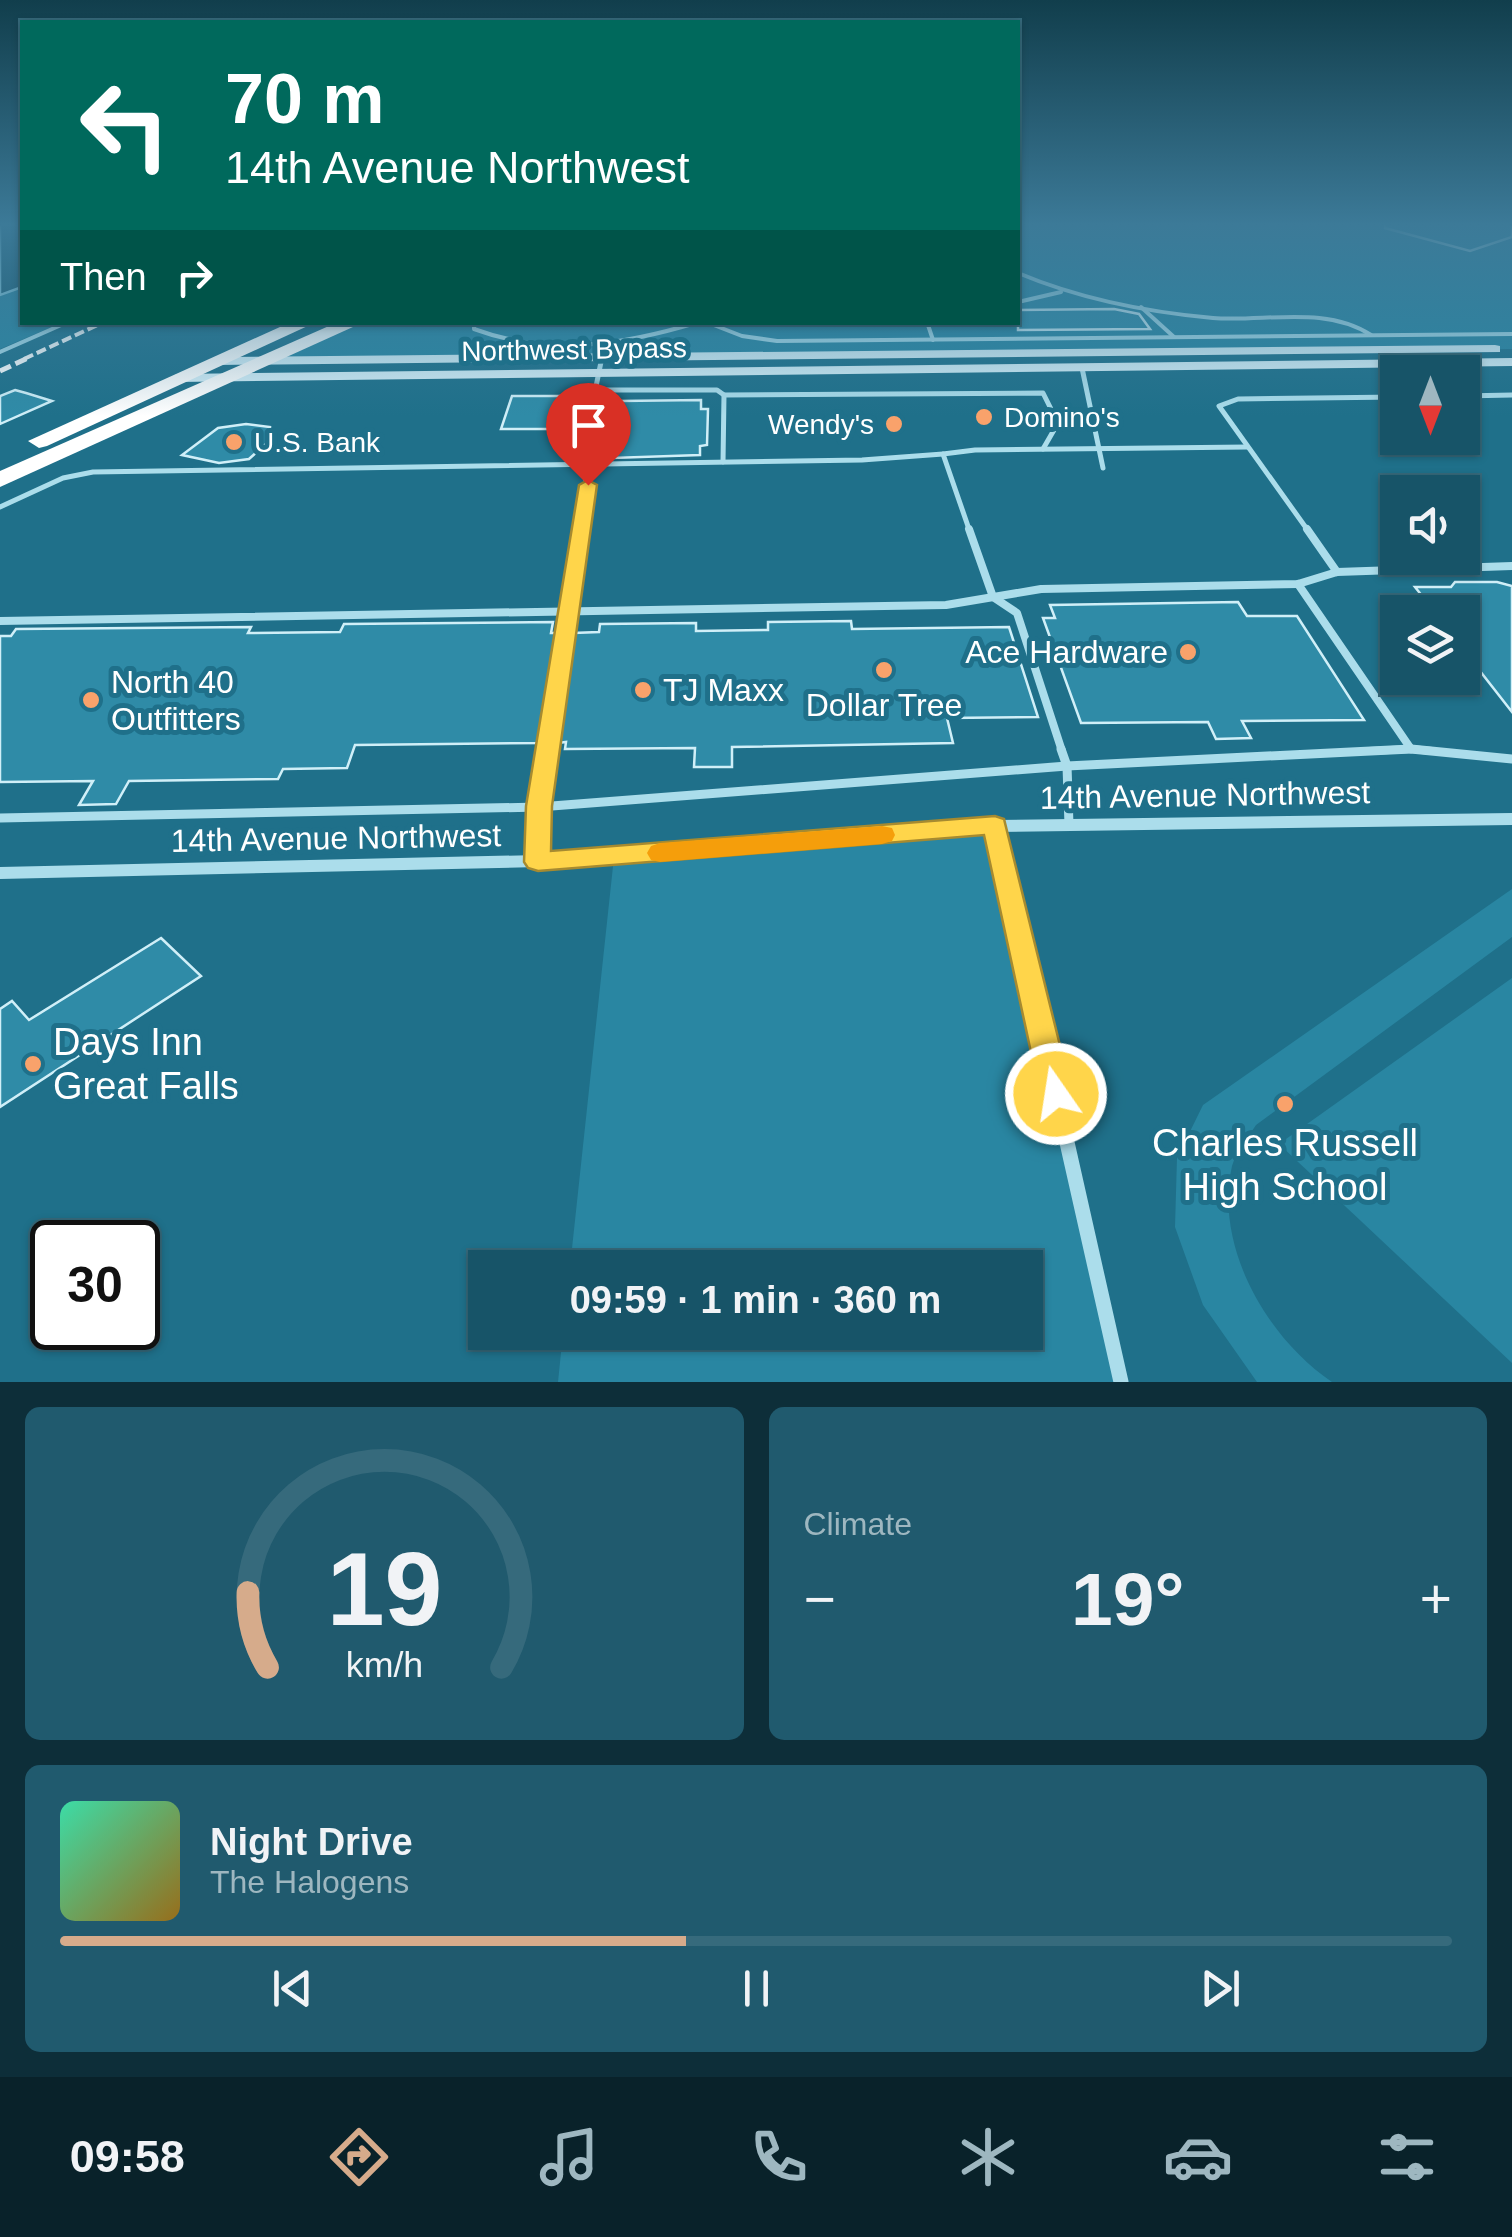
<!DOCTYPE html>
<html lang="en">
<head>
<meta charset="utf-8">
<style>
	:root { --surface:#175468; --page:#205a6e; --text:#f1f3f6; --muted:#9eb7c0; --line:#366a7c; --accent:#d6ab8b }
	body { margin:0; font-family:Arial,sans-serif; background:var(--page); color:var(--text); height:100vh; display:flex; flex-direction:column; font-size:38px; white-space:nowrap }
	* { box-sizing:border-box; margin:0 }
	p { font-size:32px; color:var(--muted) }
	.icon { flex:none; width:55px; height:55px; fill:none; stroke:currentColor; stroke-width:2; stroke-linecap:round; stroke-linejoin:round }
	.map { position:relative; height:1382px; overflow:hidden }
	.sheet { display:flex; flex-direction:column; gap:25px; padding:25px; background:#0d2e39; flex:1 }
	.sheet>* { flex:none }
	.hud { position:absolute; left:20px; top:20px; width:1000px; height:305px; border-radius:0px; box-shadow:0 2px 8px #0004,0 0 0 2px var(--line); background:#00695c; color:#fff; overflow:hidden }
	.needle { width:65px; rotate:180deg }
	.tools { position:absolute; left:1380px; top:355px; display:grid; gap:20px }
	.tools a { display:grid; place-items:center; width:100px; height:100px; border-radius:0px; background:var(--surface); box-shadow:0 2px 8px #0004,0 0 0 2px var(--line); font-size:50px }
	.speed { position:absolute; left:30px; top:1220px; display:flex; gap:20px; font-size:50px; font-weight:700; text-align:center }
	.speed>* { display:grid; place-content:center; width:130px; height:130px; border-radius:50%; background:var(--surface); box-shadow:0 2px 8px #0004,0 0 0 2px var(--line); line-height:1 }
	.speed .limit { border:5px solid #111; border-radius:15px; background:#fff; color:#111 }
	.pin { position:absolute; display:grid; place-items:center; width:85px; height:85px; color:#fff; margin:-102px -42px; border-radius:50% 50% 50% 0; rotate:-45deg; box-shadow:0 0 10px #0007 }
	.pin .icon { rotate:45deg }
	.me { position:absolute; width:110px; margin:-55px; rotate:347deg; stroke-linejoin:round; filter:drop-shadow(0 0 8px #0008) }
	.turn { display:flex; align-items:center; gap:35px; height:210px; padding:0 40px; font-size:45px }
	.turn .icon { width:130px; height:130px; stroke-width:2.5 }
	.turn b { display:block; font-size:70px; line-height:85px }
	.then { display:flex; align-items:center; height:95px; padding:0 40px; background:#0003; gap:20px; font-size:38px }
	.big { font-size:75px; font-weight:700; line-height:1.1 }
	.sheet .tile { flex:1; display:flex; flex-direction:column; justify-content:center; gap:15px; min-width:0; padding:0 35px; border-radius:15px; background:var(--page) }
	.sheet .dial { align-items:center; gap:0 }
	.dial svg { height:260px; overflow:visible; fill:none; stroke:var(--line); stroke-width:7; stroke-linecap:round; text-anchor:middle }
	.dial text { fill:var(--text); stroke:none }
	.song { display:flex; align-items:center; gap:30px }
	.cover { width:120px; height:120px; border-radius:15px; background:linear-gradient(135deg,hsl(160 70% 55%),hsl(40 70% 35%)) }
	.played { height:10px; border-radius:5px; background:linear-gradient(90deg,var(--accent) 45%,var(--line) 45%) }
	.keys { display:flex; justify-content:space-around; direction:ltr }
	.heat { display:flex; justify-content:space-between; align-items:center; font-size:55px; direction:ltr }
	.sheet .tiles { flex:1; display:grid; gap:25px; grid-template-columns:1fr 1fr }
	.tile:last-child { grid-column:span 2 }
	.trip { position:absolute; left:468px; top:1250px; width:575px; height:100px; border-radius:0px; background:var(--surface); box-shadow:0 2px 8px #0004,0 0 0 2px var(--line); font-weight:700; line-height:100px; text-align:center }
	.menu { display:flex; height:160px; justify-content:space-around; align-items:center; background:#09222a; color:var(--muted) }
	.menu .icon { width:70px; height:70px }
	.menu .on { color:var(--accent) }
	.menu b { font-size:45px; color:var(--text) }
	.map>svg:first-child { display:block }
	.green { fill:#2986a2 }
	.water { fill:#155469; stroke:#9edced; stroke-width:2.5 }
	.building { fill:#2f8ba7; stroke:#d0eff8; stroke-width:2.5 }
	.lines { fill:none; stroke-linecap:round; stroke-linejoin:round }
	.lane-far3 { stroke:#abddeb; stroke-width:4 }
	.lane-far2 { stroke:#abddeb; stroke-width:5 }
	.lane-far1 { stroke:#abddeb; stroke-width:8 }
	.lane { stroke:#abddeb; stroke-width:9 }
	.street-far1 { stroke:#abddeb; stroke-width:12 }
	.street { stroke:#abddeb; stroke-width:15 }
	.secondary { fill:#d6f0f9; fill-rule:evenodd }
	.highway { fill:#fff; fill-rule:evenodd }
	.rail-far1 { stroke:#fff; stroke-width:4; stroke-dasharray:10 4; stroke-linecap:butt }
	.rail { stroke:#fff; stroke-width:5; stroke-dasharray:12 5; stroke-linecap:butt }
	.route { fill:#ffd54a; stroke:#a68a30; stroke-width:2.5 }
	.slow { fill:#f59e0b }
	.poi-dot { fill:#f9a26b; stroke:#1f708a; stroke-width:4 }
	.labels { text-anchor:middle; stroke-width:10; stroke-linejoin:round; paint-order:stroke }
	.far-street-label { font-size:28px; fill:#fff; stroke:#1f708a }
	.far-poi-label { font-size:28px; fill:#fff; stroke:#1f708a; text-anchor:start }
	.poi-label { font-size:32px; fill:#fff; stroke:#1f708a; text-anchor:start }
	.street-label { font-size:32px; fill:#fff; stroke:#1f708a }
	.near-poi-label { font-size:38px; fill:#fff; stroke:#1f708a; text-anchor:start }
</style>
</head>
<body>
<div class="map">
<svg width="1512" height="1382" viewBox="0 0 1512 1382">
	<rect width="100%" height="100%" fill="#1f708a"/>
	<!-- green -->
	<g class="green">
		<polygon points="1018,223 1512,223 1512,349 273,360 355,322 1018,322"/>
		<polygon points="22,287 22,322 61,323 0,349 0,295"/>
		<polygon points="995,826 1121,1382 558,1382 563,1333 1025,1332 1025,1268 570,1267 614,857"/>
		<path d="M 1512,889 L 1512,937 L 1256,1125 C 1248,1137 1236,1152 1232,1166 C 1214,1246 1266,1337 1332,1382 L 1257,1382 L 1203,1305 L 1175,1227 L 1177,1158 L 1203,1105 Z"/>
		<polygon points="1512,978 1512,1363 1279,1144"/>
	</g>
	<!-- water -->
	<polygon class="water" points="0,223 22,223 22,287 0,295"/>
	<!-- building -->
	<g class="building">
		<polygon points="1386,222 1512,222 1512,237 1470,251 1385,228"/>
		<polygon points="1114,309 1139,314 1150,329 1018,330 1018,310"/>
		<polygon points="15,390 26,393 52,401 0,424 0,396"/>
		<polygon points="512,396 562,396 554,429 501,429"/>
		<polygon points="701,400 701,409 708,409 707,445 700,446 700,455 612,458 620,401"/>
		<polygon points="246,424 270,427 269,441 249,459 219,463 182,455 218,428"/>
		<polygon points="1455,582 1497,582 1512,586 1512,712 1462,648 1462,612 1435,612 1415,587 1451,587"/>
		<polygon points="1238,602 1247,616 1297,616 1364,720 1242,721 1251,738 1216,739 1208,722 1081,723 1043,618 1055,618 1050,605"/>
		<polygon points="851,621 852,629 1009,627 1038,717 947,718 953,743 732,747 732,767 694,767 695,748 565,749 566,742 557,743 573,633 599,632 600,624 696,623 696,631 768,630 768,622"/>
		<polygon points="553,622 551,633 558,633 542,743 355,745 347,768 283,769 278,779 129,781 116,804 79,805 93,781 0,782 0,636 11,636 16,629 251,627 248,633 340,632 344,624"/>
		<polygon points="161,938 201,976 0,1107 0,1009 12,1001 29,1020"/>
	</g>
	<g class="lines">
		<!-- lane-far3 -->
		<g class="lane-far3">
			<path d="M 1018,273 C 1080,299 1146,312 1213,318 C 1264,322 1326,305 1371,335"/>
			<polyline points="1018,302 1061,292"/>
			<polyline points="1141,307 1174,337"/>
			<path d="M 474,322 L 474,329 C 550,357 623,345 699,322"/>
			<polyline points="706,322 742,336 777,341 1512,334"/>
			<polyline points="927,322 933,340"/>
			<polyline points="0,352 68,322"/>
		</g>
		<!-- lane-far2 -->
		<g class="lane-far2">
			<polyline points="1082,368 1103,468"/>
			<polyline points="595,390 717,390 724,395"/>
			<polyline points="1462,396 1512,395"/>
			<polyline points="723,462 724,395 1043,393 1058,423 1043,449"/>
			<polyline points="0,507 63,478 93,472 862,460 943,454"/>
			<polyline points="581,532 588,485 580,465 602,357"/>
			<polyline points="970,532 943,454 975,450 1247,447"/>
			<polyline points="1309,532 1219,406 1238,399 1398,397"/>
		</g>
		<!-- lane-far1 -->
		<g class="lane-far1">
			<polyline points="969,529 993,597 1017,613 1062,751"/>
			<polyline points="1307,529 1337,572"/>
			<polyline points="1298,584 1411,749 1432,751"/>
			<polyline points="0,621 946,605 1041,589 1298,584 1337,572 1512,566"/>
			<polyline points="548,751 581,529"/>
			<polyline points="1369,751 1411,749"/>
		</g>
		<!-- lane -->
		<g class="lane">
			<polyline points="1061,749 1067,766 1069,825"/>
			<polyline points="1411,749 1512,759"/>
			<polyline points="0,818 539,807 1067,766 1411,749"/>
			<polyline points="538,861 539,807 548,749"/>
		</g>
		<!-- street-far1 -->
		<g class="street-far1">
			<polyline points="995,826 1041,1029"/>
			<polyline points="0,873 538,861 995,826 1512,819"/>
		</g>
		<!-- street -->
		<polyline class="street" points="1041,1027 1121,1382"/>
		<!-- secondary -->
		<g class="secondary">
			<polygon points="1495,345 1500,346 1500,352 217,365 210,361 217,357"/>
			<polygon points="1512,358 1512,366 177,382 170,378 177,374"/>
		</g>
		<!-- highway -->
		<g class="highway">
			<polygon points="291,322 312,324 47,446 39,448 28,441"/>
			<polygon points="338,322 364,322 0,487 0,471"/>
		</g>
		<!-- rail-far1 -->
		<polyline class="rail-far1" points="24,359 104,322"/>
		<!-- rail -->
		<polyline class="rail" points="0,371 30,357"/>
	</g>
	<!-- sky -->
	<linearGradient id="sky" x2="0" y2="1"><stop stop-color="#113e4c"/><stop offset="0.54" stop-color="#3c7a98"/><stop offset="1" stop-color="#3c7a98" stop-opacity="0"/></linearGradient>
	<rect width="1512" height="416" fill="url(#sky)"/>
	<!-- route -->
	<polygon class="route" points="588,480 597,485 552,806 551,851 995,816 1004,819 1072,1094 1067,1104 1056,1108 1044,1104 1040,1094 984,835 538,871 528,868 524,862 526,806 579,485"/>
	<!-- slow -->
	<polygon class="slow" points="882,826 892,828 895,835 892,841 882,844 660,862 651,860 647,853 651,846 660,843"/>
	<!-- markers -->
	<g class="poi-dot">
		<circle cx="984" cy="417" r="10"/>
		<circle cx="894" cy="424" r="10"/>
		<circle cx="234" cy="442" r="10"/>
		<circle cx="1188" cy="652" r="10"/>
		<circle cx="884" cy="670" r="10"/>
		<circle cx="643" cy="690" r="10"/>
		<circle cx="91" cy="700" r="10"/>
		<circle cx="33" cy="1064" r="10"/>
		<circle cx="1285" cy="1104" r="10"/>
	</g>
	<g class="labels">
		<!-- far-street labels -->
		<g class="far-street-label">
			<text transform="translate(574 349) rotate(-1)" y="10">Northwest Bypass</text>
		</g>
		<!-- far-poi labels -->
		<g class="far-poi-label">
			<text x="1004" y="427">Domino's</text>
			<text x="874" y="434" text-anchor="end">Wendy's</text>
			<text x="254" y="452">U.S. Bank</text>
		</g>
		<!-- poi labels -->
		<g class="poi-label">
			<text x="1168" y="663" text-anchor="end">Ace Hardware</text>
			<text x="111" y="693">North 40<tspan x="111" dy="37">Outfitters</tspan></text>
			<text x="663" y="701">TJ Maxx</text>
			<text x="884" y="716" text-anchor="middle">Dollar Tree</text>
		</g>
		<!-- street labels -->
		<g class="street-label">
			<text transform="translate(1205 795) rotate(-1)" y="11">14th Avenue Northwest</text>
			<text transform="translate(336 838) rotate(-1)" y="11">14th Avenue Northwest</text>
		</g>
		<!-- near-poi labels -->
		<g class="near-poi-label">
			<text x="53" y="1055">Days Inn<tspan x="53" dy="44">Great Falls</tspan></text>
			<text x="1285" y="1156" text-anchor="middle">Charles Russell<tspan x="1285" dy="44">High School</tspan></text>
		</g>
	</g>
</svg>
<div class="tools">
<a><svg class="needle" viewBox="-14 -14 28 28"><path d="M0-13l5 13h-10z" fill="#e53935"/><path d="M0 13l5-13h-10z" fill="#9eb7c0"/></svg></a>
<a><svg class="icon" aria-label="sound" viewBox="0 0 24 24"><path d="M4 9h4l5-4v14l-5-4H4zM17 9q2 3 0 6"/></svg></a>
<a><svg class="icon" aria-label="layers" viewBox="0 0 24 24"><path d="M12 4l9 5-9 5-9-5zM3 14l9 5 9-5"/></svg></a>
</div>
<div class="speed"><div class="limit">30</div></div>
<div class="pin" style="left:588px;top:485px;background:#d93025"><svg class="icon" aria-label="arrive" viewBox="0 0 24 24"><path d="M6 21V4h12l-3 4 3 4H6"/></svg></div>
<svg class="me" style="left:1056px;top:1094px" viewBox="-20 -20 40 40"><circle r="17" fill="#ffd54a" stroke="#fff" stroke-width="3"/><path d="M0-11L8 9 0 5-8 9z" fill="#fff"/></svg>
<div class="trip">09:59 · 1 min · 360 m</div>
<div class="hud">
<div class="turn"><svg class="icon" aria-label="left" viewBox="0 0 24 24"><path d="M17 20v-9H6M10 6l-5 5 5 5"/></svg><div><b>70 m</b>14th Avenue Northwest</div></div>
<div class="then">Then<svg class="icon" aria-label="right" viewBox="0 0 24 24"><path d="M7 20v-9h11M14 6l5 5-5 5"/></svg></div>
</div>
</div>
<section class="sheet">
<div class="tiles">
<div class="tile dial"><svg viewBox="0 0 100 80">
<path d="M14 69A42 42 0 1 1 86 69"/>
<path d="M14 69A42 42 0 0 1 8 46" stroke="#d6ab8b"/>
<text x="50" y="56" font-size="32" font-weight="700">19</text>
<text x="50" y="72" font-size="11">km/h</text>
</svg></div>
<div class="tile"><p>Climate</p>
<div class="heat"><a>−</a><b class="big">19°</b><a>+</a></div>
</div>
<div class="tile">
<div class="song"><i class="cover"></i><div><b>Night Drive</b><p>The Halogens</p></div></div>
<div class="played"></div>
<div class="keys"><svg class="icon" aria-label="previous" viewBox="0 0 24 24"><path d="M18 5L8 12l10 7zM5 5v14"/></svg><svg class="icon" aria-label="pause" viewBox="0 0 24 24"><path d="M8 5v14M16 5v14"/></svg><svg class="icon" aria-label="next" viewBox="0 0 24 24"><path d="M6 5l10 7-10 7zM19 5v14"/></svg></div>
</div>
</div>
</section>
<nav class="menu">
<b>09:58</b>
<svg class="icon on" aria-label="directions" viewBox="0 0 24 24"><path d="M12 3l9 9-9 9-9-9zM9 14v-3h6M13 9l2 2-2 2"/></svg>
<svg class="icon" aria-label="music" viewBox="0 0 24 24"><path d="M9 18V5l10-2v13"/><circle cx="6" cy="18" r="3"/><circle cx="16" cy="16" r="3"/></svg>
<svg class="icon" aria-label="phone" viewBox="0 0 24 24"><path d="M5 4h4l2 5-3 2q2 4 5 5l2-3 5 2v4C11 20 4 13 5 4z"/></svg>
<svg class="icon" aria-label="climate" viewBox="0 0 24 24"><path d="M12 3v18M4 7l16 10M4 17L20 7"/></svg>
<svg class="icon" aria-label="car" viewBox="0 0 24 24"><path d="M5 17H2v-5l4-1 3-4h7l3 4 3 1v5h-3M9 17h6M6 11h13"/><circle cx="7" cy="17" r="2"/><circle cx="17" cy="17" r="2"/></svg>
<svg class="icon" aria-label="filters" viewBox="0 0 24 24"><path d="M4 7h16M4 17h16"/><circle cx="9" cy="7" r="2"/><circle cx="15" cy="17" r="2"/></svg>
</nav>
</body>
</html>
